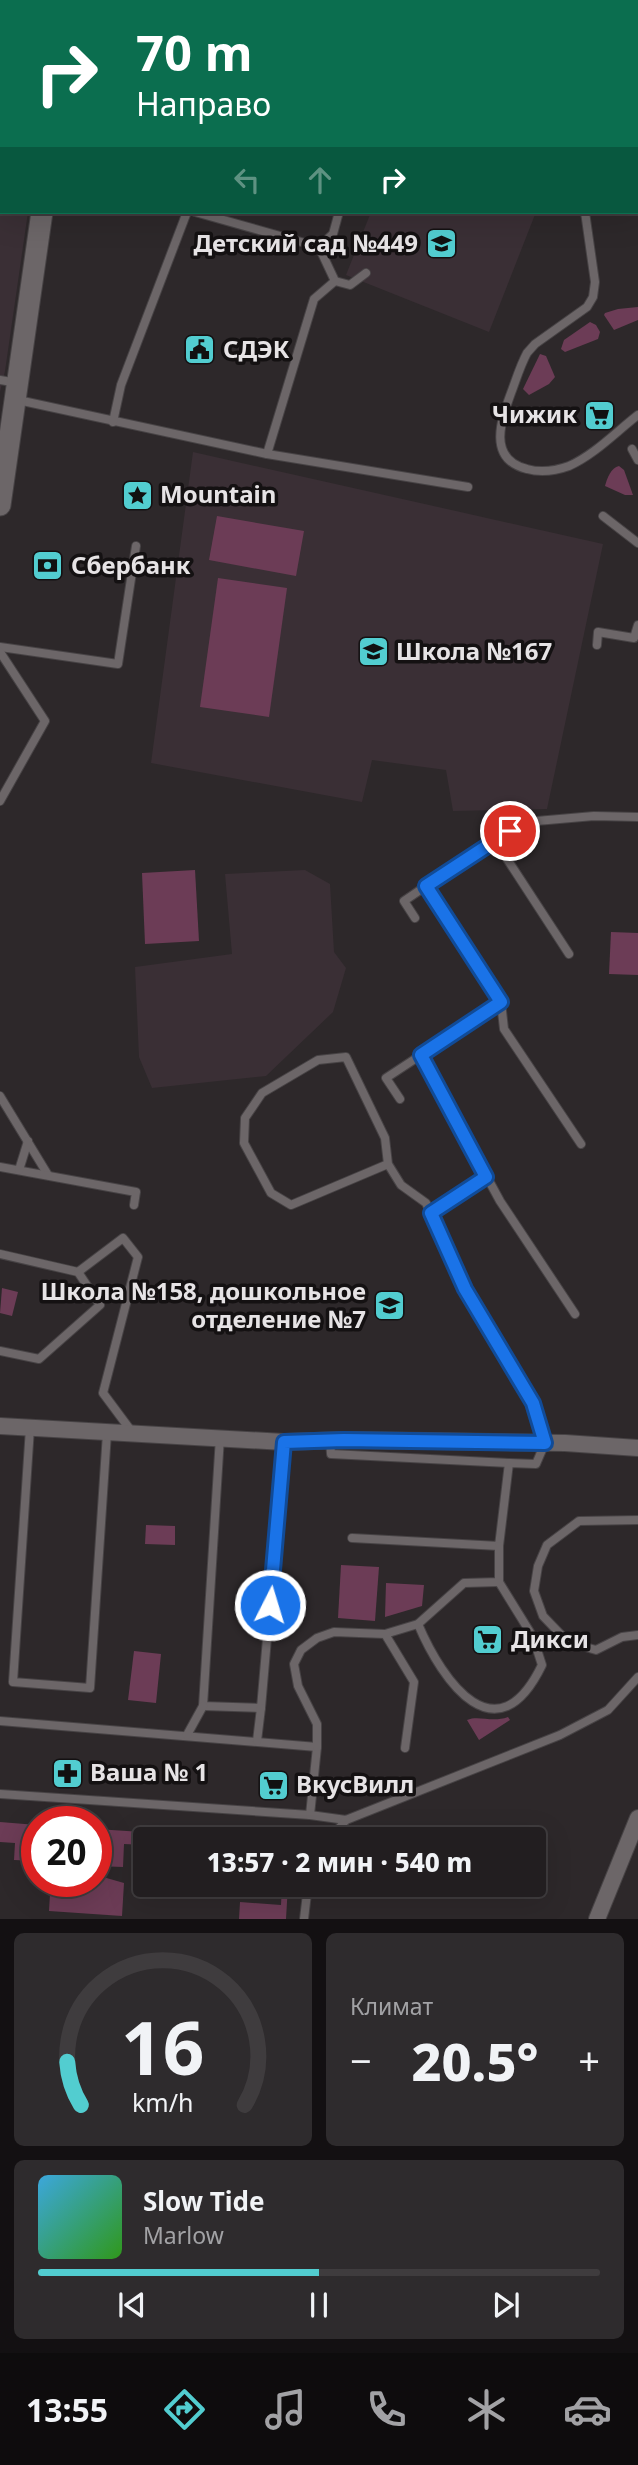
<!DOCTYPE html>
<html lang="ru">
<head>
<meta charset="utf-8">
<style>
	:root { --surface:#221e20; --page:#2e2b2d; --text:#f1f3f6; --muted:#a2a2a5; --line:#3f3c3e; --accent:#52cdd0 }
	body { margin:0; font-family:"Noto Sans",sans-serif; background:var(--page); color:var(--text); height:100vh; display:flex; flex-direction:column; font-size:26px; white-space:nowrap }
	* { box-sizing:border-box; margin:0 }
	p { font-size:23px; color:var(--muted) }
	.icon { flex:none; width:38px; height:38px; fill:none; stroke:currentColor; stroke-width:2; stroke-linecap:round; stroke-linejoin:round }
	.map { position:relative; height:1919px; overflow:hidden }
	.sheet { display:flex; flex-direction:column; gap:14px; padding:14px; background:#131012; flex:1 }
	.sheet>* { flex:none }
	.top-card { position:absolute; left:0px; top:0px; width:639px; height:214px; box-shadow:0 7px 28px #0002,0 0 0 2px var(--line); background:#0b6e4f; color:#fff; overflow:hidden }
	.speed { position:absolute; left:21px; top:1806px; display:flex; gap:14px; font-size:35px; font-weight:700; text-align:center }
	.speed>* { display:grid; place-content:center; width:91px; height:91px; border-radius:50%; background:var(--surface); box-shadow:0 7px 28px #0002,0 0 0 2px var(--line); line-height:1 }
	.speed .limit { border:10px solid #d22; background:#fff; color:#111 }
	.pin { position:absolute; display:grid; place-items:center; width:60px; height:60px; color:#fff; margin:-30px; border:4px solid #fff; border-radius:50%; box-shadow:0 2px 7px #0007 }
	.me { position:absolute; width:77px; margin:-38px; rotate:5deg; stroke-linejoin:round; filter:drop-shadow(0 0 5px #0008) }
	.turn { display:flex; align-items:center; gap:24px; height:147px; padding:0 21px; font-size:32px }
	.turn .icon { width:91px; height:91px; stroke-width:2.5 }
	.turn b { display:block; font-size:49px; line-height:60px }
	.lanes { display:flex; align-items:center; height:66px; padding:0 21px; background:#0003; justify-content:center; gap:35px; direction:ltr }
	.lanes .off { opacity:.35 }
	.big { font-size:52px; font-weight:800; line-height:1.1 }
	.sheet .card { flex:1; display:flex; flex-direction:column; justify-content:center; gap:10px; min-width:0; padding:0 24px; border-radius:10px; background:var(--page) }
	.sheet .dial { align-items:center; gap:0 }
	.dial svg { height:182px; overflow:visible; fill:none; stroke:var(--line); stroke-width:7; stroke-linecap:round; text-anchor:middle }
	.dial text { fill:var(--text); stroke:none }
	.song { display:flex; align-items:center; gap:21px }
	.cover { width:84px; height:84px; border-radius:10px; background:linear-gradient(135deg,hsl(200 70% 55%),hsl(110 70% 35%)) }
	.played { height:7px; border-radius:4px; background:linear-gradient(90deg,var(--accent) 50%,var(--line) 50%) }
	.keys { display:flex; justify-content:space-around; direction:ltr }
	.heat { display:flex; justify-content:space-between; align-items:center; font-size:38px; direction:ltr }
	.sheet .tiles { flex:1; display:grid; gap:14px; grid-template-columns:1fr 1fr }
	.card:last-child { grid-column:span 2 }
	.trip { position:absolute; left:133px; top:1827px; width:413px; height:70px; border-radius:7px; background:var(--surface); box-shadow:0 7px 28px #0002,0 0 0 2px var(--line); font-weight:800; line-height:70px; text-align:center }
	.tab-bar { display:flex; height:112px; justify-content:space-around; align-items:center; background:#0e0c0d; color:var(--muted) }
	.tab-bar .icon { width:49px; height:49px }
	.tab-bar .on { color:var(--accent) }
	.tab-bar b { font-size:32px; color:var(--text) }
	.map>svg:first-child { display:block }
	.built { fill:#3a2f35 }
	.green { fill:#6c3c56 }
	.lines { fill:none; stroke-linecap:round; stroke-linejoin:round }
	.lane-casing { stroke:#474345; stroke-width:10 }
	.street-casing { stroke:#474345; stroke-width:18 }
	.secondary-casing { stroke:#474345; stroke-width:23 }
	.lane { stroke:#6c6668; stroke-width:8 }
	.street { stroke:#6c6668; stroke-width:16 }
	.secondary { stroke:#6c6668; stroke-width:21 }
	.route-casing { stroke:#114b97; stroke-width:18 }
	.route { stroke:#1a73e8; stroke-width:12 }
	.labels { text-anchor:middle; stroke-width:7; stroke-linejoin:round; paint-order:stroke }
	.poi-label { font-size:24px; font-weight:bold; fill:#e6e3e5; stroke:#141112; text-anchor:start }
</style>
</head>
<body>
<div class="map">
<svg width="638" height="1919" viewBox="0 0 638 1919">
	<rect width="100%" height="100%" fill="#2d282a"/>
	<!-- built -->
	<g class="built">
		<polygon points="0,0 57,0 2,2 2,212 28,212 5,371 0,392"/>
		<polygon points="394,0 579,0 393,2"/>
		<polygon points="371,212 536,212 489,332 346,275"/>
		<polygon points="193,452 603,544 547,809 453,811 446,770 372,760 362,802 151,763"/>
		<polygon points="305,870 330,884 334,952 346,968 333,1012 266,1076 152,1088 139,1057 135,967 232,954 225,874"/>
	</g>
	<!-- green -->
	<g class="green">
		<polygon points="638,307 638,320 614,330 604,315 605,313 618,309"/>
		<polygon points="590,322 596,325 600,332 598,339 565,352 561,349 564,340"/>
		<polygon points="540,354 546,356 555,377 549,384 529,395 523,389"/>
		<path d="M 619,466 L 624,470 L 633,495 L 625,495 L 605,486 C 607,478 611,468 619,466 Z"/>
		<polygon points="217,516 304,531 296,576 209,560"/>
		<polygon points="218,578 287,588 269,717 200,707"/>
		<polygon points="195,870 199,941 145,944 142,873"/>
		<polygon points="611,932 638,933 638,975 609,974"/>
		<polygon points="2,1288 18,1292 12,1316 0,1313"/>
		<polygon points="146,1525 175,1526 175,1545 145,1544"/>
		<polygon points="341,1565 379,1567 375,1621 338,1618"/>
		<polygon points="386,1583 424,1585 422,1606 385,1617"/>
		<polygon points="134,1651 161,1654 156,1703 128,1700"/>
		<path d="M 508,1717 L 510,1720 L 479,1740 L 467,1720 C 479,1715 492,1723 508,1717 Z"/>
		<polygon points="0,1822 37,1825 37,1861 14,1860 15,1843 0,1842"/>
		<polygon points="96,1829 250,1839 145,1839 145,1845 124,1844 123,1867 96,1866"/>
		<polygon points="96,1875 124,1883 122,1916 49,1911 50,1894 63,1895 64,1881 96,1881"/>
		<polygon points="282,1885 288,1885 286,1919 239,1919 240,1902 281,1905"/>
	</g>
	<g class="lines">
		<defs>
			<g id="lane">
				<polyline points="223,0 224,2"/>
				<polyline points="634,0 638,2"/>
				<polyline points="372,2 373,0"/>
				<polyline points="598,2 599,0"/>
				<polyline points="637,121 638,120"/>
				<polyline points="0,173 2,173"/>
				<polyline points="195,212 319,247 333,234 339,212"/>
				<path d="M 585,212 L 595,282 L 593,297 L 587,307 L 535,344 L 527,353 C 520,366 516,380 511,393 C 501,420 487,459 527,469 C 541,473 555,471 569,466 C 594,455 616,432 638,415"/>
				<polyline points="319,247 335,281 350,285 366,273"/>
				<polyline points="0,380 17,383"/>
				<polyline points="18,400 267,454 468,487"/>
				<polyline points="113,422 121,385 187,212"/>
				<polyline points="632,449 638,460"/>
				<polyline points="267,454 314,299 335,281"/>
				<polyline points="603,516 638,543"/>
				<polyline points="597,645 598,632 634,638 638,625"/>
				<polyline points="0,647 118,664 136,546"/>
				<polyline points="0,652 45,721 0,801"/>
				<polyline points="494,839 569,954"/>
				<polyline points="415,918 404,901 426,886"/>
				<polyline points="501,1002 504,1029 581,1144"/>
				<polyline points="0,1096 48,1175"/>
				<polyline points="400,1099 386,1078 421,1055"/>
				<polyline points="0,1167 136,1192 134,1205"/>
				<polyline points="19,1170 28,1141"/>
				<polyline points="431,1213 487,1176"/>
				<polyline points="0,1254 78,1272 100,1305 39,1359 0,1351"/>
				<polyline points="78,1272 123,1238 138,1257 103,1393 132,1432"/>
				<polyline points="575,1314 500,1201 421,1055 501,1002 426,886 494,839 525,822 594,816 638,817"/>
				<polyline points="30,1428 13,1682 90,1688 107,1433"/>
				<polyline points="220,1437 203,1706 261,1708 284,1442"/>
				<polyline points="330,1441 331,1454 509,1463"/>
				<polyline points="638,1520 579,1521 547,1545 538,1566 534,1591 543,1616 568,1642 596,1650 622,1637 638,1635"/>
				<polyline points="352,1538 499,1546 509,1463 536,1464 545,1443 533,1403 465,1289 426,1203 401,1185 388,1164 291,1205 271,1193 244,1143 245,1118 262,1093 318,1060 346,1057 385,1138 388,1164"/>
				<path d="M 418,1624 C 443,1683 497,1758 542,1665 L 533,1637 L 499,1582"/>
				<polyline points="385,1634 418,1624 464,1583 499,1582 499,1546"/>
				<polyline points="0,1721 317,1747 310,1815 0,1794"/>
				<polyline points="187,1735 203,1706"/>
				<polyline points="257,1741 261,1708"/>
				<polyline points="317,1747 317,1724 298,1686 294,1664 301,1650 317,1638 334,1632 385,1634 414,1682 405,1748"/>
				<polyline points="310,1815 346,1820 560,1735 608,1710 638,1677"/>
				<polyline points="330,1839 346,1820"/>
				<polyline points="304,1919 308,1885"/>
			</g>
			<g id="street">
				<polyline points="0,1426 284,1442 344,1440 430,1441 565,1443 638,1448"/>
				<polyline points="597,1919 638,1818"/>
			</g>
			<g id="secondary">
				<polyline points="73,2 73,0"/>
				<polyline points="0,505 42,212"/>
			</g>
		</defs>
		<!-- lane casing -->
		<use href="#lane" class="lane-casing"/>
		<!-- street casing -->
		<use href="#street" class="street-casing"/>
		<!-- secondary casing -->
		<use href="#secondary" class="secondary-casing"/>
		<!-- lane -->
		<use href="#lane" class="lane"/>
		<!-- street -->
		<use href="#street" class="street"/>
		<!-- secondary -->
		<use href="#secondary" class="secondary"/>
	</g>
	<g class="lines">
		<defs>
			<polyline id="route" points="270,1605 284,1442 344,1440 545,1443 533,1403 465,1289 431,1213 486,1177 421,1055 501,1002 426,886 510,831"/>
		</defs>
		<!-- route casing -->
		<use href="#route" class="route-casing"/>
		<!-- route -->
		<use href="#route" class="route"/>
	</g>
	<!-- icons -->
	<defs>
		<symbol id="school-square" viewBox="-11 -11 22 22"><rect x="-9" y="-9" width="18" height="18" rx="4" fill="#52cdd0" stroke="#141112"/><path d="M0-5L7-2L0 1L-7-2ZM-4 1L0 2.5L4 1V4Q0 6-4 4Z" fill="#111"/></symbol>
		<symbol id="civic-square" viewBox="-11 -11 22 22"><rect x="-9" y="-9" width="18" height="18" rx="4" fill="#52cdd0" stroke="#141112"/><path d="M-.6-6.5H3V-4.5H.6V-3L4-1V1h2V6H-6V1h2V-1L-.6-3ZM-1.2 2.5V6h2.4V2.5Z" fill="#111"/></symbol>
		<symbol id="supermarket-square" viewBox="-11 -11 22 22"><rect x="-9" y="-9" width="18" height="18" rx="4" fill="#52cdd0" stroke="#141112"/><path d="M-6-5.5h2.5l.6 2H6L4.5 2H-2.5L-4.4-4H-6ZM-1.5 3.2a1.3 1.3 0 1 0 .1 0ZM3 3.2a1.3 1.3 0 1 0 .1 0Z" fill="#111"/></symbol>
		<symbol id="sight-square" viewBox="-11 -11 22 22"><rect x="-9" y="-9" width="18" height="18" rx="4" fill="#52cdd0" stroke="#141112"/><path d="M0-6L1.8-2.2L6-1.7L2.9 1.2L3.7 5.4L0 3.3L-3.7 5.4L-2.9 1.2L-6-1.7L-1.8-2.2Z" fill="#111"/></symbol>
		<symbol id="bank-square" viewBox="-11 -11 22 22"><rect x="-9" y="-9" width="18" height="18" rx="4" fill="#52cdd0" stroke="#141112"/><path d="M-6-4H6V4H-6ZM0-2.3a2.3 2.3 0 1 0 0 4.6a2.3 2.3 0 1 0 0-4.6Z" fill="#111"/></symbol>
		<symbol id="pharmacy-square" viewBox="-11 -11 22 22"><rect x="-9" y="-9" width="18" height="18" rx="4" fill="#52cdd0" stroke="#141112"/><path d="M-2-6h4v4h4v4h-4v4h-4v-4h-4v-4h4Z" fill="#111"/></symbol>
	</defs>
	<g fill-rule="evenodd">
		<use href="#school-square" x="424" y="226" width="35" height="35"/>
		<use href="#civic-square" x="182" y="332" width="35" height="35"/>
		<use href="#supermarket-square" x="582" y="398" width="35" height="35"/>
		<use href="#sight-square" x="120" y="478" width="35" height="35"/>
		<use href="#bank-square" x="30" y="548" width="35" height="35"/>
		<use href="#school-square" x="356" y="634" width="35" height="35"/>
		<use href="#school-square" x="372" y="1288" width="35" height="35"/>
		<use href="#supermarket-square" x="470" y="1622" width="35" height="35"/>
		<use href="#pharmacy-square" x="50" y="1756" width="35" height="35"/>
		<use href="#supermarket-square" x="256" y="1768" width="35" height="35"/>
	</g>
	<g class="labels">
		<!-- poi labels -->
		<g class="poi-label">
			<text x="418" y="252" text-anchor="end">Детский сад №449</text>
			<text x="223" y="358">СДЭК</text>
			<text x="577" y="423" text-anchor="end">Чижик</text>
			<text x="160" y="503">Mountain</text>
			<text x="71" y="574">Сбербанк</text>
			<text x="396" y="660">Школа №167</text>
			<text x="366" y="1300" text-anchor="end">Школа №158, дошкольное<tspan x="366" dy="28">отделение №7</tspan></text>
			<text x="511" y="1648">Дикси</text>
			<text x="90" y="1781">Ваша № 1</text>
			<text x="296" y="1793">ВкусВилл</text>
		</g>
	</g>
</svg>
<div class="speed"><div class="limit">20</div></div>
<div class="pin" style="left:510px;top:831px;background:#d93025"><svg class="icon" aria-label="arrive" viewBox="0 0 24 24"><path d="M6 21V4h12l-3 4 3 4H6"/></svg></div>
<svg class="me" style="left:270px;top:1605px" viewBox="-20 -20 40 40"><circle r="17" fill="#1a73e8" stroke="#fff" stroke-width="3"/><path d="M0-11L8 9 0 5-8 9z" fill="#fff"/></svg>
<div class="trip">13:57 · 2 мин · 540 m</div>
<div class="top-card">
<div class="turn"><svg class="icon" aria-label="right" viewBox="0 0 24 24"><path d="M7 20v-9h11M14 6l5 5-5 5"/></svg><div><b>70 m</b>Направо</div></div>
<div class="lanes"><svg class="icon off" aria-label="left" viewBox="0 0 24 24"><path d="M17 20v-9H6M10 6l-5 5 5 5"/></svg><svg class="icon off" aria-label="ahead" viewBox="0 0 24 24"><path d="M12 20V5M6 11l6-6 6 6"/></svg><svg class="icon" aria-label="right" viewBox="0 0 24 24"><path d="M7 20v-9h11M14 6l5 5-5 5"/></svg></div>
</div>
</div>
<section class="sheet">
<div class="tiles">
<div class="card dial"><svg viewBox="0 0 100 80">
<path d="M14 69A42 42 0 1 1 86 69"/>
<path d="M14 69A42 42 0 0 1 8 50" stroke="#52cdd0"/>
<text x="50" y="56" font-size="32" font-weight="700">16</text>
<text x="50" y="72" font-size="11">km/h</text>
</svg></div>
<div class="card"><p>Климат</p>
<div class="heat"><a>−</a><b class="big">20.5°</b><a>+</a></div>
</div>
<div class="card">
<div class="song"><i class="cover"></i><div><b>Slow Tide</b><p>Marlow</p></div></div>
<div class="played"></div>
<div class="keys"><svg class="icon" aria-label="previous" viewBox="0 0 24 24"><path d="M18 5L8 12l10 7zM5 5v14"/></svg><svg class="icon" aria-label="pause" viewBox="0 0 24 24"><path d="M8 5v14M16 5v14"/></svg><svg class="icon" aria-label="next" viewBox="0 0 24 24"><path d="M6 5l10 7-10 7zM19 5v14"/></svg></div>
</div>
</div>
</section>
<nav class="tab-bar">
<b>13:55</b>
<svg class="icon on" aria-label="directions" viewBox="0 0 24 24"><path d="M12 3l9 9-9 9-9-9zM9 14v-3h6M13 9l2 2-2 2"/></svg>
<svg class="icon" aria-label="music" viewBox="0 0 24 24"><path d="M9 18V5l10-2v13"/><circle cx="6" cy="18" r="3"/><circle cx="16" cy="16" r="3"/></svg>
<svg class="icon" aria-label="phone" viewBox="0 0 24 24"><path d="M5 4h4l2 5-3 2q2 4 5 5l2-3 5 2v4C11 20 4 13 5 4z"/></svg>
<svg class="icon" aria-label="climate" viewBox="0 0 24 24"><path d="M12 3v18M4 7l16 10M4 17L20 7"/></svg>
<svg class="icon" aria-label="car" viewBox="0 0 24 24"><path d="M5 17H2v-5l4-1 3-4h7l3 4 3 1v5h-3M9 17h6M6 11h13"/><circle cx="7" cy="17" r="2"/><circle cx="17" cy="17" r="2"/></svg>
</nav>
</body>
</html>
